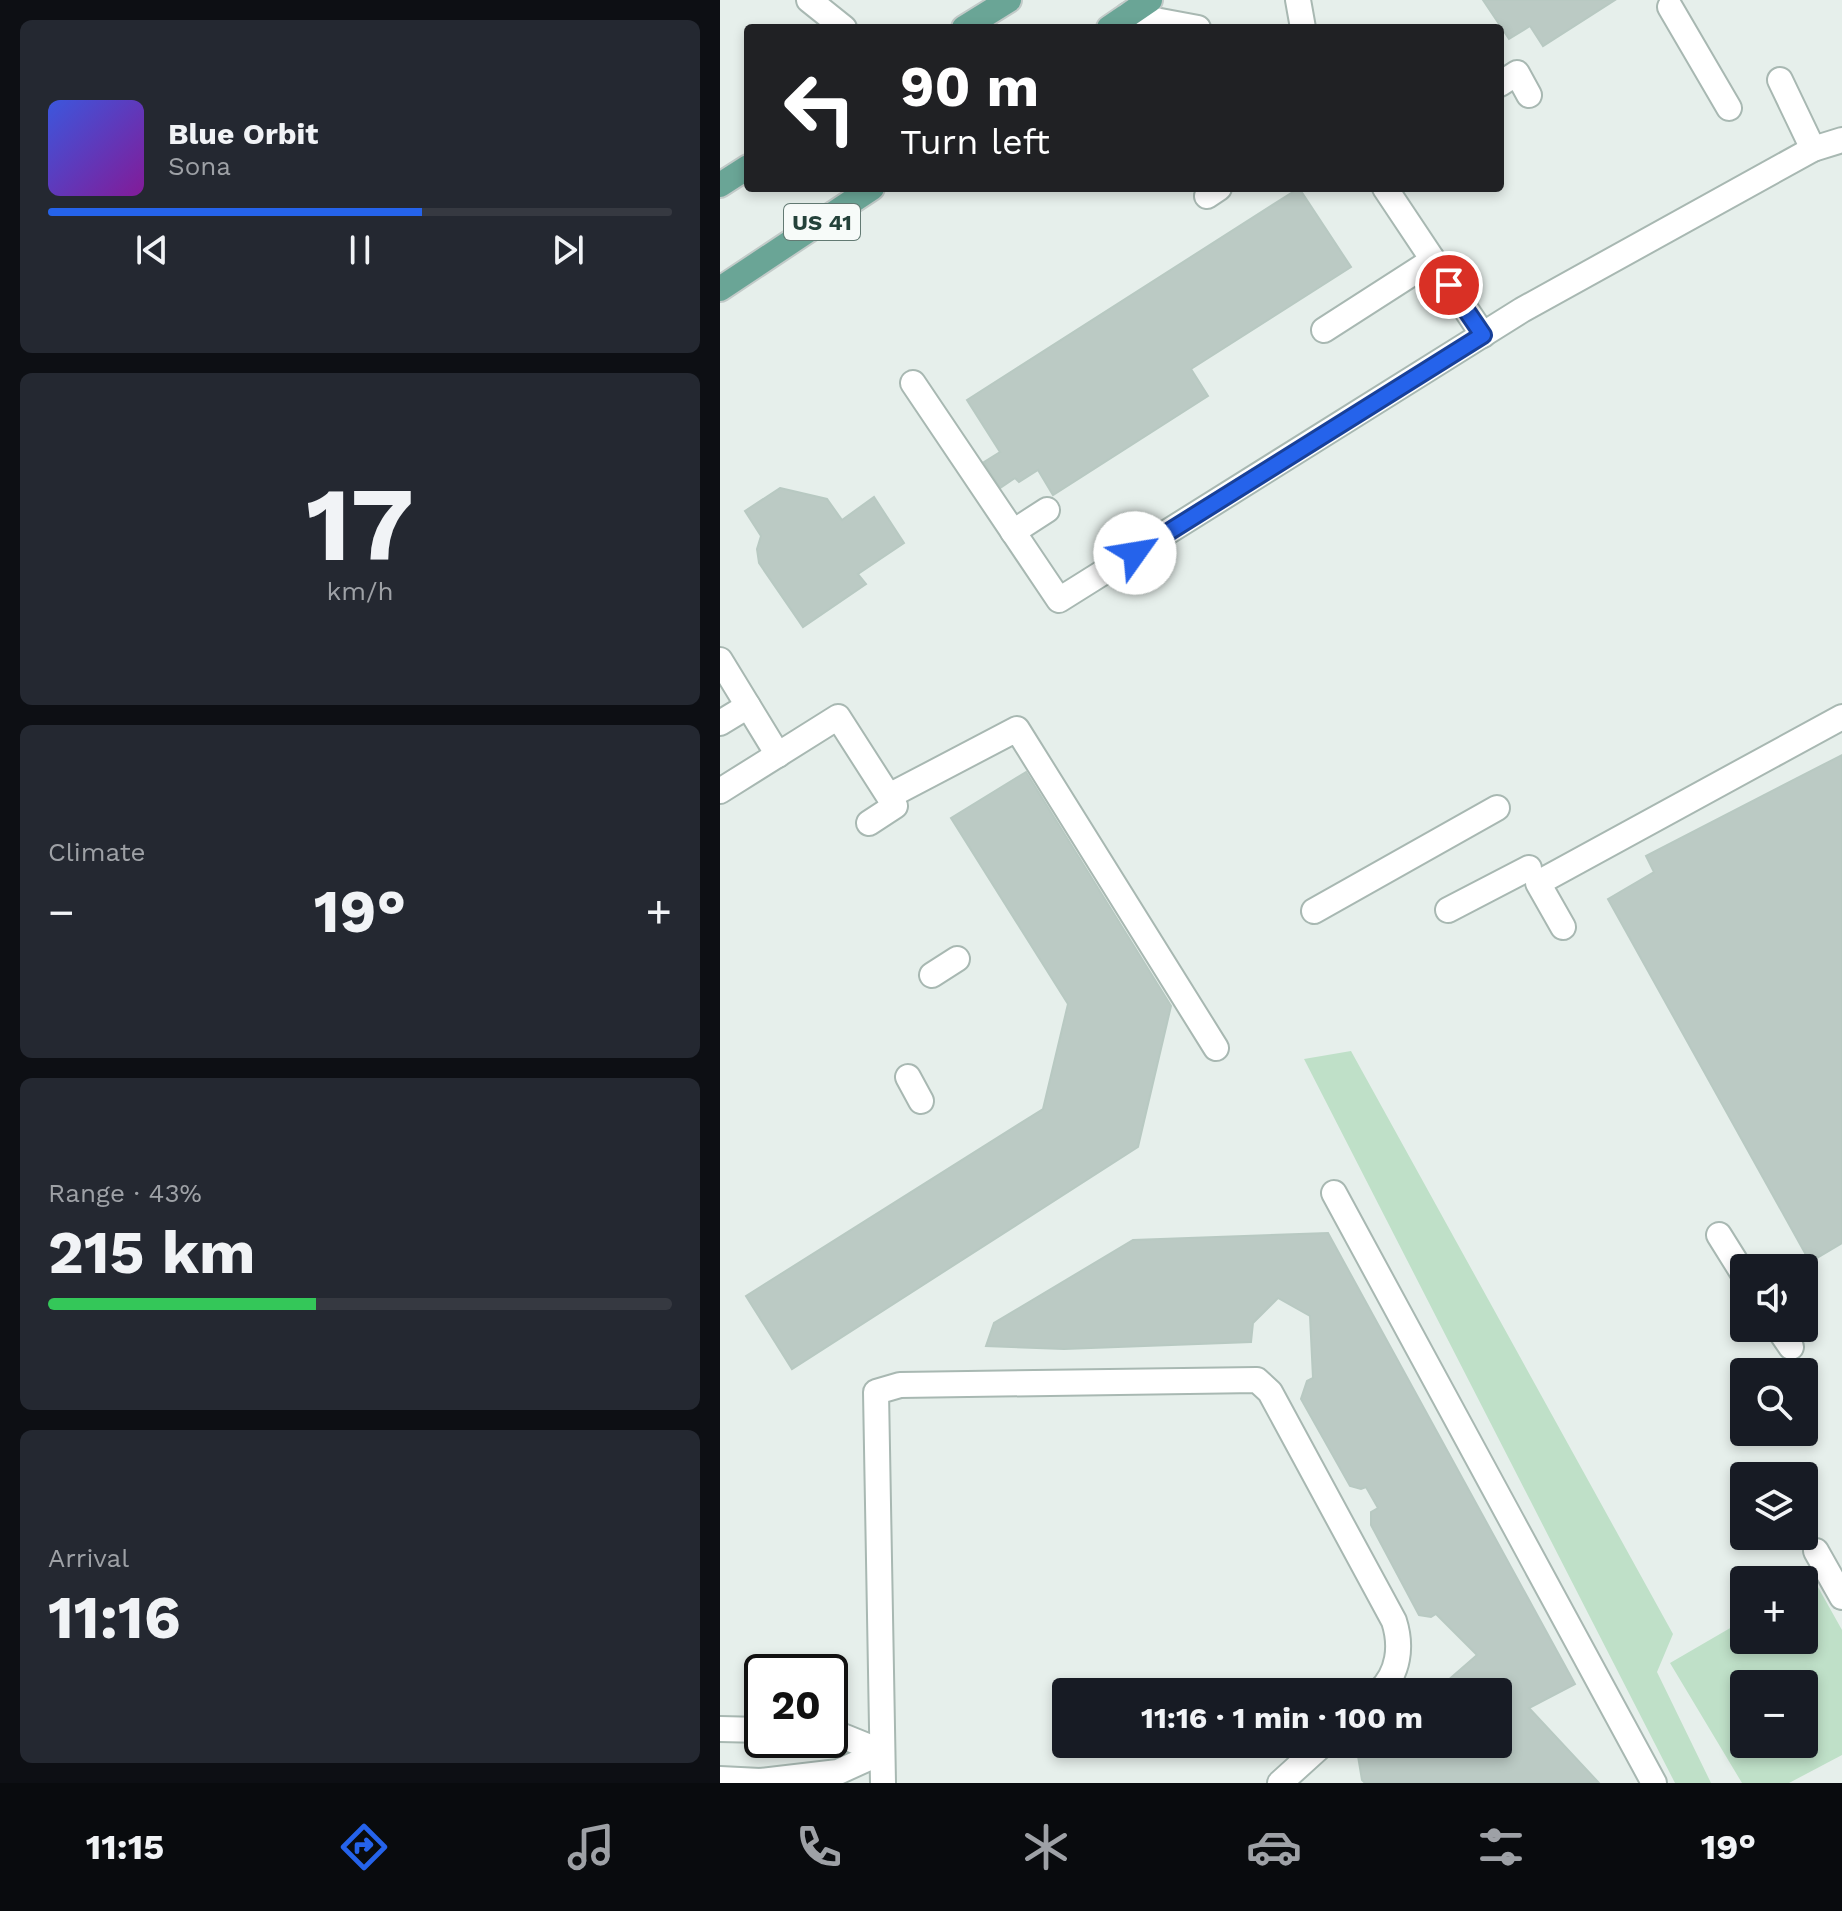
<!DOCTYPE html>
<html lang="en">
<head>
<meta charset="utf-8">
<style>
	:root { --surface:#171b24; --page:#242831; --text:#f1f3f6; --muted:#9ea1a6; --line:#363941; --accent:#2563eb }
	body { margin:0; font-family:"Work Sans",sans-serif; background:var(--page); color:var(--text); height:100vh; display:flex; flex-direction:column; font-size:30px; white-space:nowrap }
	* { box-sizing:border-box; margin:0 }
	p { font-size:26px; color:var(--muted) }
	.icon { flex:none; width:44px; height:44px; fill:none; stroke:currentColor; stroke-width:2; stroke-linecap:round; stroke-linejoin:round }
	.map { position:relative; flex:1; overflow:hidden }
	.side { display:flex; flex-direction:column; gap:20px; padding:20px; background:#0d0f14; width:720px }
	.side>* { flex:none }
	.hud { position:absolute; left:24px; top:24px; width:760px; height:168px; border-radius:8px; box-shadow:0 4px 12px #0003; background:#202124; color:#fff; overflow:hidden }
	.fabs { position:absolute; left:1010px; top:1254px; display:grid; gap:16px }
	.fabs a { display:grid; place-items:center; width:88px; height:88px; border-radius:8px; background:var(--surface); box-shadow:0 4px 12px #0003; font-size:40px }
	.speed { position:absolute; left:24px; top:1654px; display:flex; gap:16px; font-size:40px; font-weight:700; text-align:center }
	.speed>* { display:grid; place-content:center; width:104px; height:104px; border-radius:50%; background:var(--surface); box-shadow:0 4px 12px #0003; line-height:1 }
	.speed .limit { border:4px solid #111; border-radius:12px; background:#fff; color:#111 }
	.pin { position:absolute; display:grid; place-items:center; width:68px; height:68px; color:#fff; margin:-34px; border:4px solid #fff; border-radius:50%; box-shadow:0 2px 8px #0007 }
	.me { position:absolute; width:88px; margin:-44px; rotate:58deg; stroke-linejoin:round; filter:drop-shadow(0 0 6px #0008) }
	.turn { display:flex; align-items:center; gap:28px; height:168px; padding:0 24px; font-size:36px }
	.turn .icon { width:104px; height:104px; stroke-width:2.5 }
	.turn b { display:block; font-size:56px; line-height:68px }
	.big { font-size:60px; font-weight:700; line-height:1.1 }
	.side .widget { flex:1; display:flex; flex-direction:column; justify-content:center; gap:12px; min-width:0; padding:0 28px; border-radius:12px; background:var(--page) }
	.side .dial { align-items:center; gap:0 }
	.dial b { font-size:104px; line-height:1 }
	.song { display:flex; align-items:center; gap:24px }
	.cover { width:96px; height:96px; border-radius:12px; background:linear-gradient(135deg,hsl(230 70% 55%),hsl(290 70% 35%)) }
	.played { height:8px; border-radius:4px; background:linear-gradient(90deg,var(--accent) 60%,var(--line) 60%) }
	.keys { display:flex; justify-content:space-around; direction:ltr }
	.heat { display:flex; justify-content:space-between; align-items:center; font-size:44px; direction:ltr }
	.charge { height:12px; border-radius:6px; background:linear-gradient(90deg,#34c759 43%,var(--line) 0) }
	.trip { position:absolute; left:332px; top:1678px; width:460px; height:80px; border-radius:8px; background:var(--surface); box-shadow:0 4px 12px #0003; font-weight:700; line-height:80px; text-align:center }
	.menu { display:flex; height:128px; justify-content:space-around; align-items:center; background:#090b0e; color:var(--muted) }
	.menu .icon { width:56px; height:56px }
	.menu .selected { color:var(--accent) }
	.menu b { font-size:36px; color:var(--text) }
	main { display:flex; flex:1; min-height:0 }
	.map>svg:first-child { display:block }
	.green { fill:#bfe0c8; fill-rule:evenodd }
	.building { fill:#bbcac4; stroke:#b8c9c2; stroke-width:2 }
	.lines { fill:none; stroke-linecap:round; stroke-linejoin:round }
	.minor-casing { stroke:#a8b8b2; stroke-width:28 }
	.major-casing { stroke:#c2cac8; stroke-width:28 }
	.minor { stroke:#fff; stroke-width:24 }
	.major { stroke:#6aa596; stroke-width:24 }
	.route-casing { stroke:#184099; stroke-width:20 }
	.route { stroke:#2563eb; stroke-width:14 }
	.labels { text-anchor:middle; stroke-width:6; stroke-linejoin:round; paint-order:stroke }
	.shield { fill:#f7fbf9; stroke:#637a73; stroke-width:2 }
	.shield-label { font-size:22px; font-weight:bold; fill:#24423a }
</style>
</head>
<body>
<main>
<section class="side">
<div class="widget">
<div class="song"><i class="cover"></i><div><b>Blue Orbit</b><p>Sona</p></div></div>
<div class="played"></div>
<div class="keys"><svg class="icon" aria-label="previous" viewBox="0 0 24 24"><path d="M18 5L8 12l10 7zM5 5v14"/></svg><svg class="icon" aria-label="pause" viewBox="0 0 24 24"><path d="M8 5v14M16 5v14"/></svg><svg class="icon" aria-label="next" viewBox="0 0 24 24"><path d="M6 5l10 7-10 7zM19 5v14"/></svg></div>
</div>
<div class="widget dial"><b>17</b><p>km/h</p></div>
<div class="widget"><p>Climate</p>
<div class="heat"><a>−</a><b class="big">19°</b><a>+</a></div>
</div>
<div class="widget"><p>Range · 43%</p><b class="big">215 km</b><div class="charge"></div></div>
<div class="widget"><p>Arrival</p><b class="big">11:16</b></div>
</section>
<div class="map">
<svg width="1122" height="1783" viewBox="0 0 1122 1783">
	<rect width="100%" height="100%" fill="#e6efeb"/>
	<!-- green -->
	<g class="green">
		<polygon points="631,1051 953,1634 937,1672 991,1783 955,1783 584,1059"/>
		<path d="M 1094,1580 L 1122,1630 L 1122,1755 L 1069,1783 L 1022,1783 L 950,1663 L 1024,1620 L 1024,1640 L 1084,1640 L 1084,1586 ZM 1084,1684 L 1084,1744 L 1024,1744 L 1024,1684 Z"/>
	</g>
	<!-- building -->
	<g class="building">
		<polygon points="763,0 895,0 823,46 810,26 789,39"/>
		<polygon points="579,188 631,267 471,369 488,396 333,495 318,470 299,482 295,478 280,488 264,462 280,452 247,400"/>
		<polygon points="60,488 107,499 122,520 154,497 184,543 138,574 146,584 83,627 39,563 37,549 41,536 25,511"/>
		<polygon points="1122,755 1122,1243 1090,1262 888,899 934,872 926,856"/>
		<polygon points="306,772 451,1006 418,1147 72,1369 26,1296 323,1109 348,1004 231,818"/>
		<polygon points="608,1233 855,1684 809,1708 879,1783 645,1783 642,1780 638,1756 642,1744 778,1744 778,1692 694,1692 702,1684 718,1689 757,1655 716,1614 711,1617 699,1615 651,1525 651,1512 658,1508 646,1487 641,1489 630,1486 581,1399 587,1381 593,1378 590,1316 558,1298 533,1323 531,1342 344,1349 266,1346 274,1323 413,1240"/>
	</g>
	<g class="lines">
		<defs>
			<g id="minor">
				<polyline points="89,0 124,28"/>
				<polyline points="578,0 583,28"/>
				<polyline points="950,7 1009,108"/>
				<polyline points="408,15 478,28"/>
				<polyline points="1060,80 1093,149"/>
				<polyline points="780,84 797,73 809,95"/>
				<polyline points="665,188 763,335"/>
				<polyline points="487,196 499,188"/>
				<polyline points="604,330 713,260"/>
				<polyline points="193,383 339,600 802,310 1093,149 1122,140"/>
				<polyline points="293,532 327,510"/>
				<polyline points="0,660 58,755"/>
				<polyline points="0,723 28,706"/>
				<polyline points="0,791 118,717 175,806 149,823"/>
				<polyline points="169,796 297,729 496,1048"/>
				<polyline points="728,910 809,868"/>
				<polyline points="594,911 777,808"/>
				<polyline points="843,927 818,883 1122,717"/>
				<polyline points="212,975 237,959"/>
				<polyline points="188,1077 201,1101"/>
				<polyline points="614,1193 934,1783"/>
				<polyline points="999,1235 1024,1275"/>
				<polyline points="1058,1328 1071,1347"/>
				<polyline points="1096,1551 1122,1597"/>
				<polyline points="0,1729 42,1730"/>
				<polyline points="110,1731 162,1752"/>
				<polyline points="0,1779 40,1781 118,1772 162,1752"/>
				<path d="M 163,1783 L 156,1392 L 180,1385 L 537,1380 L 550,1392 L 674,1621 C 682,1646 679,1673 659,1692"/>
				<polyline points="560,1783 603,1744"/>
			</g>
			<g id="major">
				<polyline points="244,28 289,0"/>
				<polyline points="389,28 430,0"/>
				<polyline points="0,185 28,167"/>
				<polyline points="0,289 152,188"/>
			</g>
		</defs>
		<!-- minor casing -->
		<use href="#minor" class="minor-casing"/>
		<!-- major casing -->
		<use href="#major" class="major-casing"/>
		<!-- minor -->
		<use href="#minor" class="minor"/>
		<!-- major -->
		<use href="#major" class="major"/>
	</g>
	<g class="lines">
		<defs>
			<polyline id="route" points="415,553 763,335 729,285"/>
		</defs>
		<!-- route casing -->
		<use href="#route" class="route-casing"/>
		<!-- route -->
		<use href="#route" class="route"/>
	</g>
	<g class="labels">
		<!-- shield labels -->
		<rect class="shield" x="64" y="204" width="76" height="36" rx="6"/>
		<g class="shield-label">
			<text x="102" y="230">US 41</text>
		</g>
	</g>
</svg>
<div class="fabs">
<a><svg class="icon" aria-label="sound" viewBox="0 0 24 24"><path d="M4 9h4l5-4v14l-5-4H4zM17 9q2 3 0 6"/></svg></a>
<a><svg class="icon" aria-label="search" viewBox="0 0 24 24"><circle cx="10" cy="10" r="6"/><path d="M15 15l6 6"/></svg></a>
<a><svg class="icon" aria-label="layers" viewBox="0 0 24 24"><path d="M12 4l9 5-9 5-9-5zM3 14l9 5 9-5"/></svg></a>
<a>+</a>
<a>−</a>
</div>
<div class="speed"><div class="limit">20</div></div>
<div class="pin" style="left:729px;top:285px;background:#d93025"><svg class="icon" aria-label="arrive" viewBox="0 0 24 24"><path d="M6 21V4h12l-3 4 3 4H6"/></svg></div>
<svg class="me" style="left:415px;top:553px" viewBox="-20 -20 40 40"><circle r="19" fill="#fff"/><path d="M0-13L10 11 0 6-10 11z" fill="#2563eb"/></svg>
<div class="trip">11:16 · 1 min · 100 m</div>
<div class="hud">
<div class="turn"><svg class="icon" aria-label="left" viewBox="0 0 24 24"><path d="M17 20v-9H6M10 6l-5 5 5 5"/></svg><div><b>90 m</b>Turn left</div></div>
</div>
</div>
</main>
<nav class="menu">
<b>11:15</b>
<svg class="icon selected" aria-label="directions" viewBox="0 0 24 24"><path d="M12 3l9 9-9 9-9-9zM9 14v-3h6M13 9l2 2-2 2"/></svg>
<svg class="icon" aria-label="music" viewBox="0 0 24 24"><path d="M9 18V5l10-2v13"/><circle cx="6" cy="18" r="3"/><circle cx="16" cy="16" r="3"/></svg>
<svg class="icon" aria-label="phone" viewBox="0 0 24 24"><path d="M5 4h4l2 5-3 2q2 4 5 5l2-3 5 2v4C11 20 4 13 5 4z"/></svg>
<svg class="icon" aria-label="climate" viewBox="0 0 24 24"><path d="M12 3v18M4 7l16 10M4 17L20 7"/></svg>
<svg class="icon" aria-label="car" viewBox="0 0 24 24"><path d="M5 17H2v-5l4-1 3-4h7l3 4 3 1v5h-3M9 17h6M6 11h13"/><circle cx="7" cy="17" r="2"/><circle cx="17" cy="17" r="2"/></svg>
<svg class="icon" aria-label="filters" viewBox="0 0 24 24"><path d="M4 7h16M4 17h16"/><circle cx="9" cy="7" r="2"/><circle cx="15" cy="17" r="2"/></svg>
<b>19°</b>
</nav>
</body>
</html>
